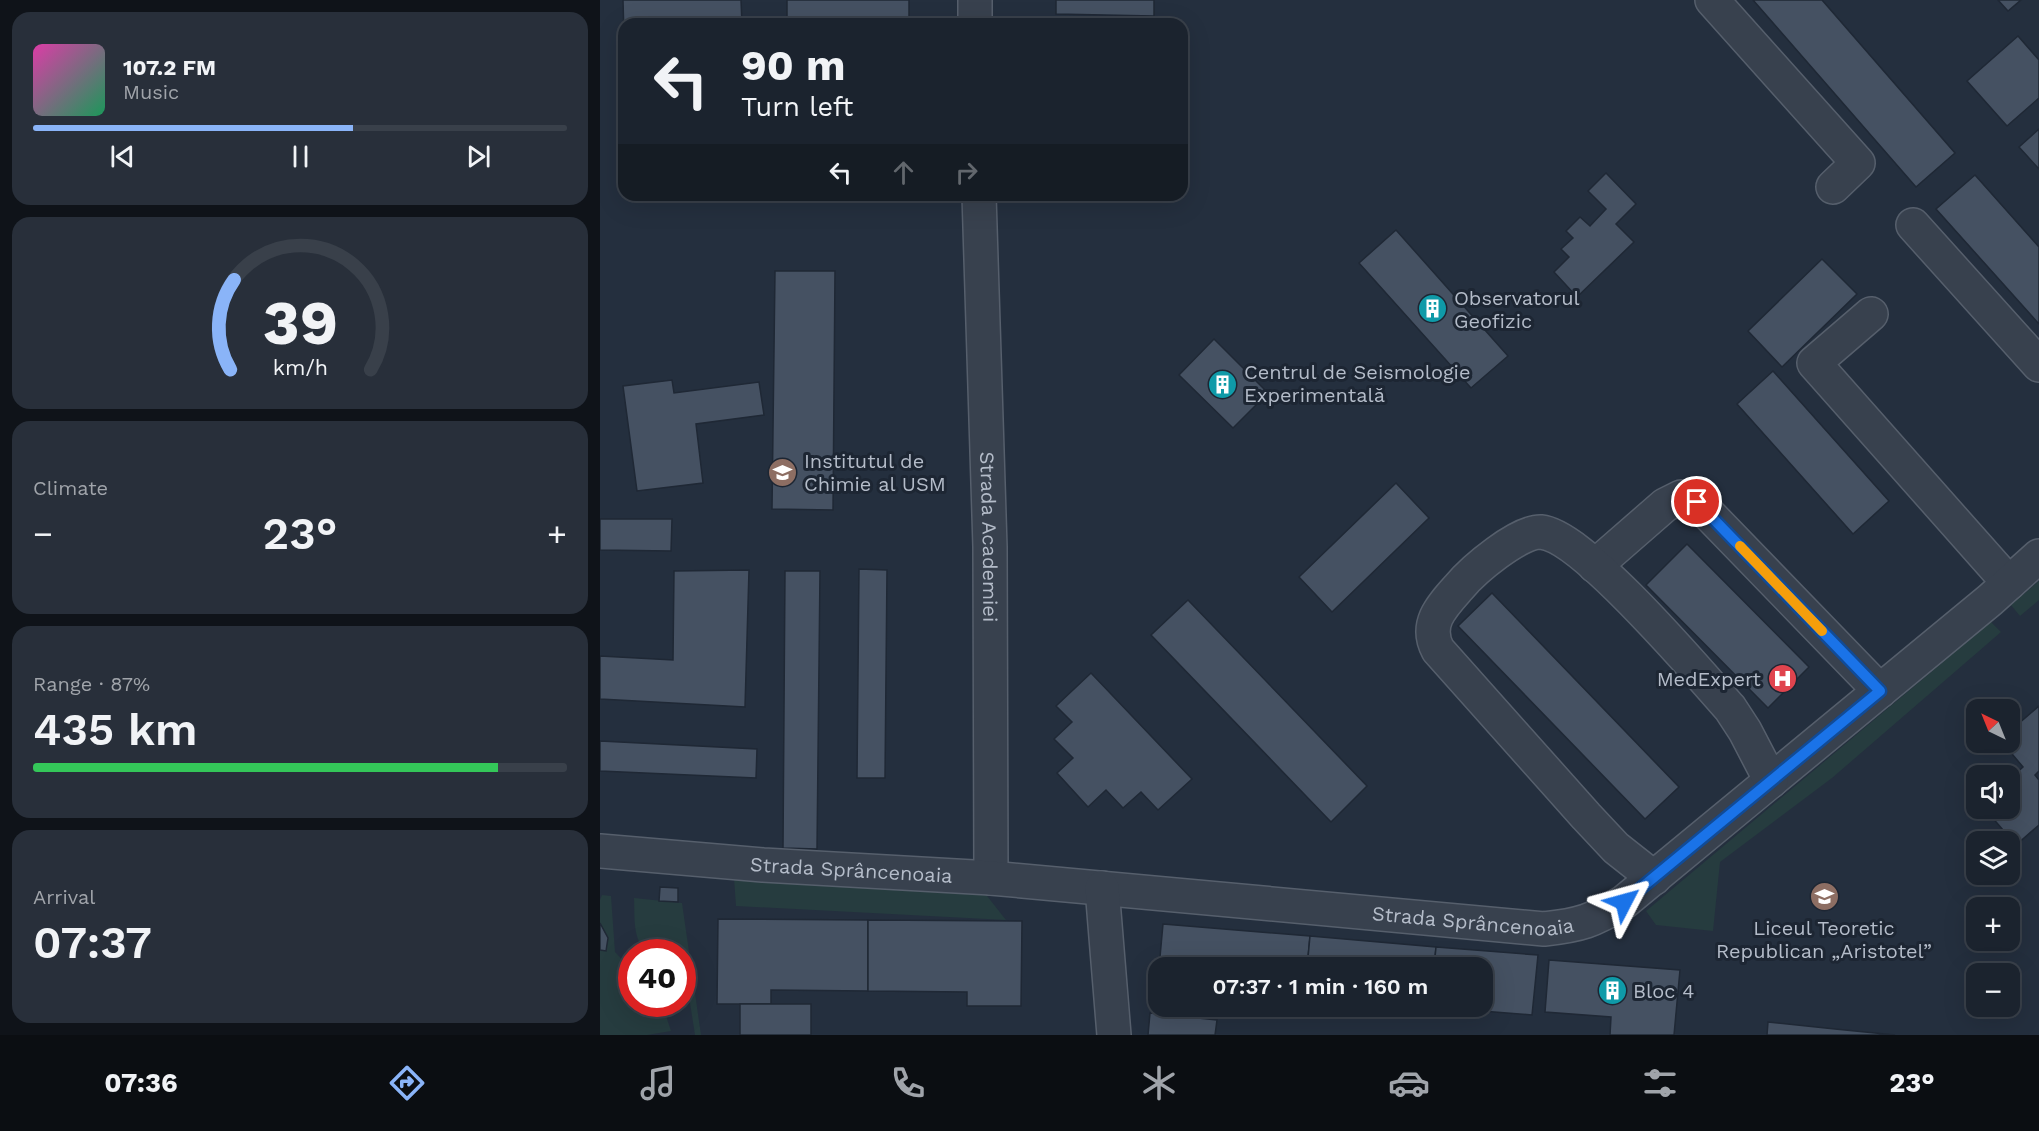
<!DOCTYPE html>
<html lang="en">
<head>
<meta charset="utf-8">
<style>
	:root { --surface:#1b232e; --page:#282f3a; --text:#f1f3f6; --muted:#a0a4aa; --line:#39404a; --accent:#8ab4f8 }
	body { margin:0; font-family:"Work Sans",sans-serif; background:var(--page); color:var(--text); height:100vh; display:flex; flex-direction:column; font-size:22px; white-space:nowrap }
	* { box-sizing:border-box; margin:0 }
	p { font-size:20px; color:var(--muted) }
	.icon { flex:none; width:33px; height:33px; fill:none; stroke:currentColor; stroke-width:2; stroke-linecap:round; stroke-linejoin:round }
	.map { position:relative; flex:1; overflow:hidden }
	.drawer { display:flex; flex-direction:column; gap:12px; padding:12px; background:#0f1319; width:600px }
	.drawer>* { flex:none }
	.banner { position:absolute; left:18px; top:18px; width:570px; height:183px; border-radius:18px; box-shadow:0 6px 24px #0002,0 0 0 2px var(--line); background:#1b232e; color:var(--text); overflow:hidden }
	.needle { width:39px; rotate:317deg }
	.tools { position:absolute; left:1366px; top:699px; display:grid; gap:12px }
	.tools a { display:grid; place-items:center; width:54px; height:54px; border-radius:12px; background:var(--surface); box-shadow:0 6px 24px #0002,0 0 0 2px var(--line); font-size:30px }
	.speed { position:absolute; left:18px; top:939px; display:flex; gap:12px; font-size:30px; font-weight:700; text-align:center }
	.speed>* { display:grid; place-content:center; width:78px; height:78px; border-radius:50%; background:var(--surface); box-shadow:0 6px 24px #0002,0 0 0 2px var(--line); line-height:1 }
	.speed .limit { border:9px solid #d22; background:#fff; color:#111 }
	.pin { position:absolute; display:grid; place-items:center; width:51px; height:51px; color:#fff; margin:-26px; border:3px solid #fff; border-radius:50%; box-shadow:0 2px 6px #0007 }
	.me { position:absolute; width:66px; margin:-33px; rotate:51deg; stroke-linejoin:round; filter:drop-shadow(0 0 4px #0008) }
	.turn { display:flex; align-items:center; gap:21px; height:126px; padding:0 24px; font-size:27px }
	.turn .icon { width:78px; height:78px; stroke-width:2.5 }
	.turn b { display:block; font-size:42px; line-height:51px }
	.lanes { display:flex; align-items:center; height:57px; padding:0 24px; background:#0003; justify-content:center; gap:30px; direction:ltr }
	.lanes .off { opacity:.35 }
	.big { font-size:45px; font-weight:600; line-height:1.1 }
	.drawer .tile { flex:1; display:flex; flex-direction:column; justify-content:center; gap:9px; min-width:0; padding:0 21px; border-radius:18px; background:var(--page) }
	.drawer .dial { align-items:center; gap:0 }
	.dial svg { height:156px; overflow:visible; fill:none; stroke:var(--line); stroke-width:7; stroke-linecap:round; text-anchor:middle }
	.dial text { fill:var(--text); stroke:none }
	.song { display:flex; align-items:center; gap:18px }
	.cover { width:72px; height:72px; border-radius:9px; background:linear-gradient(135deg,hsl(320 70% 55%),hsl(150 70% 35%)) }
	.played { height:6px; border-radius:3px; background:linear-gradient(90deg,var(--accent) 60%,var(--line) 60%) }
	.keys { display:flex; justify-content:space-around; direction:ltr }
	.heat { display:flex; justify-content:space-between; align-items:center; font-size:33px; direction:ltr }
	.charge { height:9px; border-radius:4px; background:linear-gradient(90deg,#34c759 87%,var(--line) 0) }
	.trip { position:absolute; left:548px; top:957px; width:345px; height:60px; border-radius:18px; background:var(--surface); box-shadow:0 6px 24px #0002,0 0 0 2px var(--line); font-weight:600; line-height:60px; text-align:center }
	.dock { display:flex; height:96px; justify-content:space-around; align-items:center; background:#0b0e12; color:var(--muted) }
	.dock .icon { width:42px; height:42px }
	.dock .on { color:var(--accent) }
	.dock b { font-size:27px; color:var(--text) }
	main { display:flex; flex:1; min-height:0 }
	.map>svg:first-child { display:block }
	.green { fill:#263c3f }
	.building { fill:#455162; stroke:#1f2835; stroke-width:1.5 }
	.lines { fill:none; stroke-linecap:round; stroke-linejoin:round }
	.minor-casing { stroke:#565f6c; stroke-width:36 }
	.minor { stroke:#38414e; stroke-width:33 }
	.route-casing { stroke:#114b97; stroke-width:15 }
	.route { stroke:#1a73e8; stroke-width:10 }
	.slow { stroke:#f59e0b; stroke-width:10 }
	.labels { text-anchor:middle; stroke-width:6; stroke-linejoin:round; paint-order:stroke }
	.poi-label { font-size:20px; fill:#b4bcc9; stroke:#1d2633; text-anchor:start }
	.street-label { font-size:20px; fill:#b4bcc9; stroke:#1d2633 }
</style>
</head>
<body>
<main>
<section class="drawer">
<div class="tile">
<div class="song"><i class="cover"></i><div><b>107.2 FM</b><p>Music</p></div></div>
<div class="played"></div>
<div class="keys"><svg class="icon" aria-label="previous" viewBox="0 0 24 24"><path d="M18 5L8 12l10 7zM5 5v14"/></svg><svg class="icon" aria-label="pause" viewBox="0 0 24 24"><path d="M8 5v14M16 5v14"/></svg><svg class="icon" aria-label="next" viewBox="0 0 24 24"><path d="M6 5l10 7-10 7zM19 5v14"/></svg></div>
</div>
<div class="tile dial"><svg viewBox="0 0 100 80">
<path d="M14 69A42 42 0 1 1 86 69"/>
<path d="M14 69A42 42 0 0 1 16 23" stroke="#8ab4f8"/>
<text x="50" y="56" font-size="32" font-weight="700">39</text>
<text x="50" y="72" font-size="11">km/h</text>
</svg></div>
<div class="tile"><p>Climate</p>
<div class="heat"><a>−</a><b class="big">23°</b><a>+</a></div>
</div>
<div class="tile"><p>Range · 87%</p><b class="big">435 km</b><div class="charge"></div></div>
<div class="tile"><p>Arrival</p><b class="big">07:37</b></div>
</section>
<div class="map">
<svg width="1439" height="1035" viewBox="0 0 1439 1035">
	<rect width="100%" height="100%" fill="#242f3e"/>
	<!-- green -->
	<g class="green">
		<polygon points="1439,581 1439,600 1420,616 1411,605"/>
		<polygon points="1391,622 1401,632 1232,778 1120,862 1113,931 1056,925 1046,911"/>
		<polygon points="134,878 380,887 406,920 136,906"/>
		<polygon points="2,895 11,896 15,952 31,969 32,1004 62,1004 71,1031 47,1035 0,1035 0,950 6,951 8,938 0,923 0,900"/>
		<path d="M 34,898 L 82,903 L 101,1035 L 95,1035 L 90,1003 L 83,990 L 82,952 L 47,952 C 32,939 35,917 34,898 Z"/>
	</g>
	<!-- building -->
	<g class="building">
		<polygon points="23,0 141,0 142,24 24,24 24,37"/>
		<polygon points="187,0 309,0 309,20 187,19"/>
		<polygon points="456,0 554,0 554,16 456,14"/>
		<polygon points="1153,0 1222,0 1355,153 1316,187"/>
		<polygon points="1398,0 1421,0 1408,11"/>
		<polygon points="1418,36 1439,60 1439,98 1407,126 1367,81"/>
		<polygon points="1439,129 1439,169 1419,147"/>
		<polygon points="1006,173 1036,204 1016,224 1034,242 977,297 954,272 969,257 961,249 973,238 966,231 980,217 990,226 1006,209 988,191"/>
		<polygon points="1375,175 1439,247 1439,324 1336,209"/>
		<polygon points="796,230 908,356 871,388 759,263"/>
		<polygon points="1222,259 1257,294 1182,367 1148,331"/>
		<polygon points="175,271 235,271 233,510 172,509"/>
		<polygon points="614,339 668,393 633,428 579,375"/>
		<polygon points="1173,371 1289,501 1253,534 1137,404"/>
		<polygon points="72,380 74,393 159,382 164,415 96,424 103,483 37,491 23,386"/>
		<polygon points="796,483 829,518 732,612 699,577"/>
		<polygon points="0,519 72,519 71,551 0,550"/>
		<polygon points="1087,544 1209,667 1168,708 1046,585"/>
		<polygon points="259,569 287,570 285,778 257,778"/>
		<polygon points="149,570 145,707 0,699 0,656 73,660 74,571"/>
		<polygon points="185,571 220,571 217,849 183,848"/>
		<polygon points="892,593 1079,787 1045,819 858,626"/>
		<polygon points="588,600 767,786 731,822 551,635"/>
		<polygon points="491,673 592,779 558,810 541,792 523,808 506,790 488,807 457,773 473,758 454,739 472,722 456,706"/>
		<polygon points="1439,706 1439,771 1435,775 1439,780 1439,825 1416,845 1384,808 1410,808 1410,779 1423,767 1402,742 1410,742 1410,731"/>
		<polygon points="0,741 157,749 156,778 0,771"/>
		<polygon points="60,887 78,888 78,902 59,901"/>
		<polygon points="118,919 268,920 268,991 171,990 171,1004 117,1004"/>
		<polygon points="268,920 422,921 421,1006 367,1006 367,992 268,991"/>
		<polygon points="0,923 8,938 6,951 0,950"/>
		<polygon points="563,924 710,936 707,968 559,968"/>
		<polygon points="710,936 836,947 834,968 707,968"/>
		<polygon points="836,947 938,955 932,1015 831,1007 882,1006 882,968 834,968"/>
		<polygon points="949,960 1080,970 1074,1035 1010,1035 1011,1017 945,1012"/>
		<polygon points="558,982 558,1006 613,1006 612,1011 556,1006"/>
		<rect x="140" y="1004" width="71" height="31"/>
		<polygon points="550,1013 617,1020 615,1035 548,1035"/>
		<polygon points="1168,1022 1235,1029 1295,1035 1167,1035"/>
	</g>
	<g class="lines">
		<defs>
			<g id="minor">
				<polyline points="375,0 375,24"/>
				<polyline points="1112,0 1258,163 1233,187"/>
				<path id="s1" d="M 379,195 L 390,547 L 391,878"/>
				<polyline points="1313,225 1439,365"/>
				<polyline points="1271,314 1214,363 1409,583"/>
				<polyline points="995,566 1065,505 1081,497 1097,502 1280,691"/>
				<path id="s2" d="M 0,851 L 163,865 L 391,878 L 944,929 C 981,925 992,921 1024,902 L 1390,600 L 1439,556"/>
				<path d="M 1054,878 L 1016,848 L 986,816 L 838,650 C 824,624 842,606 859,587 C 873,570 919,531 941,532 C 983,536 1098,672 1130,708 L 1145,731 L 1171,781"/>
				<polyline points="502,888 514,1035"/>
			</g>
		</defs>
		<!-- minor casing -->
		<use href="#minor" class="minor-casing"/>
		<!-- minor -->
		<use href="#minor" class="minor"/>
	</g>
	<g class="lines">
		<defs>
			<polyline id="route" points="1024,902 1280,691 1097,502"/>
		</defs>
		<!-- route casing -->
		<use href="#route" class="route-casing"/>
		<!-- route -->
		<use href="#route" class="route"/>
		<!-- slow -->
		<polyline class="slow" points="1140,546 1222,631"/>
	</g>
	<!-- icons -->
	<defs>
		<symbol id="building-disc" viewBox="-11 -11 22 22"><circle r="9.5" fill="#0f9aa8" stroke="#1d2633"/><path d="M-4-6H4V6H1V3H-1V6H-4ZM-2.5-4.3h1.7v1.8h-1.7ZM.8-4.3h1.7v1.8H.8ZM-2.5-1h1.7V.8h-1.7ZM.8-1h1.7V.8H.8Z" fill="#fff"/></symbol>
		<symbol id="university-disc" viewBox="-11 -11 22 22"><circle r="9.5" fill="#8d6e63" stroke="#1d2633"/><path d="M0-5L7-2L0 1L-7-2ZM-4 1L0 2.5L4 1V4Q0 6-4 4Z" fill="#fff"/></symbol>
		<symbol id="hospital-disc" viewBox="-11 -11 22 22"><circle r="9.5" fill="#e0444e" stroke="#1d2633"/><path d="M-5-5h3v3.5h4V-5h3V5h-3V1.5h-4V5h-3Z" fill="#fff"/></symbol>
		<symbol id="school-disc" viewBox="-11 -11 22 22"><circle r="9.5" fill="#8d6e63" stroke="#1d2633"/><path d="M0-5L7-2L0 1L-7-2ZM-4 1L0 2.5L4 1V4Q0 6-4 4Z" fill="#fff"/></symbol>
	</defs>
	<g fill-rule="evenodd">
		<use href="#building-disc" x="816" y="292" width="33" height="33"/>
		<use href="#building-disc" x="606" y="368" width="33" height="33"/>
		<use href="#university-disc" x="166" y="456" width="33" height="33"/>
		<use href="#hospital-disc" x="1166" y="662" width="33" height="33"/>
		<use href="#school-disc" x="1208" y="880" width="33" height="33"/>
		<use href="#building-disc" x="996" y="974" width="33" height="33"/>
	</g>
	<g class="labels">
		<!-- poi labels -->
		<g class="poi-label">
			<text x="854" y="305">Observatorul<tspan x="854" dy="23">Geofizic</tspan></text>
			<text x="644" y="379">Centrul de Seismologie<tspan x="644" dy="23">Experimentală</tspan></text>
			<text x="204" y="468">Institutul de<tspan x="204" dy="23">Chimie al USM</tspan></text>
			<text x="1161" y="686" text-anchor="end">MedExpert</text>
			<text x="1224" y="935" text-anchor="middle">Liceul Teoretic<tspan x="1224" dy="23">Republican „Aristotel”</tspan></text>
			<text x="1033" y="998">Bloc 4</text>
		</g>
		<!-- street labels -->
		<g class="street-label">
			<text dy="7" stroke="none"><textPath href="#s1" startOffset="342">Strada Academiei</textPath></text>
			<text dy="7" stroke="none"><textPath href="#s2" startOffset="252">Strada Sprâncenoaia</textPath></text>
			<text dy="7" stroke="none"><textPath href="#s2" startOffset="876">Strada Sprâncenoaia</textPath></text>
		</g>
	</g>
</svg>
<div class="tools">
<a><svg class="needle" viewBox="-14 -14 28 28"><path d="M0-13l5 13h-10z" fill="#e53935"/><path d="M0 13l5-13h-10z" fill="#a0a4aa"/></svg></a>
<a><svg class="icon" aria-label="sound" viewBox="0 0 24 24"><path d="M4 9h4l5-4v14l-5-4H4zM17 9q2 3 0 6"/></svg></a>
<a><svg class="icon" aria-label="layers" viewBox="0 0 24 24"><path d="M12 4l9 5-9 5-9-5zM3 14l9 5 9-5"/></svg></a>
<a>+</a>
<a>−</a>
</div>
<div class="speed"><div class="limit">40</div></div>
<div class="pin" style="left:1097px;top:502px;background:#d93025"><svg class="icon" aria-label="arrive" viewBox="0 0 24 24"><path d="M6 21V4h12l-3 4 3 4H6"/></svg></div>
<svg class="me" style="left:1024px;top:902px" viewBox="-20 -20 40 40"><path d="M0-17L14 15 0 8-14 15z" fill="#1a73e8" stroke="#fff" stroke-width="4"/></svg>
<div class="trip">07:37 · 1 min · 160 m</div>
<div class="banner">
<div class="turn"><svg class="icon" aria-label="left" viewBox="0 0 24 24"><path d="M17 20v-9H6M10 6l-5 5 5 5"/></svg><div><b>90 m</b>Turn left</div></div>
<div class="lanes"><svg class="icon" aria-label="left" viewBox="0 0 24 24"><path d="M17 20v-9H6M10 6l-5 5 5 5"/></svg><svg class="icon off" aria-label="ahead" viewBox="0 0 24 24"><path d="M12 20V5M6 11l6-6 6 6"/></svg><svg class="icon off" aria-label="right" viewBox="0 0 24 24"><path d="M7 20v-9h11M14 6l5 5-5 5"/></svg></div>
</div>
</div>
</main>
<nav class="dock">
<b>07:36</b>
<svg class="icon on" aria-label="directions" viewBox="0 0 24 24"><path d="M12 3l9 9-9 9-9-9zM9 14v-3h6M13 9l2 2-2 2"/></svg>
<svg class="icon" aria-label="music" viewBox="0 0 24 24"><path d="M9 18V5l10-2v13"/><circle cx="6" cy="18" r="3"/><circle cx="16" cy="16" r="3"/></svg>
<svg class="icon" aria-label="phone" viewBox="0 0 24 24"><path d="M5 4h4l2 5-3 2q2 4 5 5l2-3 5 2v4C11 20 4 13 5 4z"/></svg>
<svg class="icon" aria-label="climate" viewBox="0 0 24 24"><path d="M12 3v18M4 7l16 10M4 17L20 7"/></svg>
<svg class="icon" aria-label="car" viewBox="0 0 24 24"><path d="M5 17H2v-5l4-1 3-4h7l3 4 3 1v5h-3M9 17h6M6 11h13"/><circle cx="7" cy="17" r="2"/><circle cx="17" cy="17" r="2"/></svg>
<svg class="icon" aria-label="filters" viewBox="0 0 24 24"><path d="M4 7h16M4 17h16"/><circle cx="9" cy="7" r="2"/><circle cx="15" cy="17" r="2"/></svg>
<b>23°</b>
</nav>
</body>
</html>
